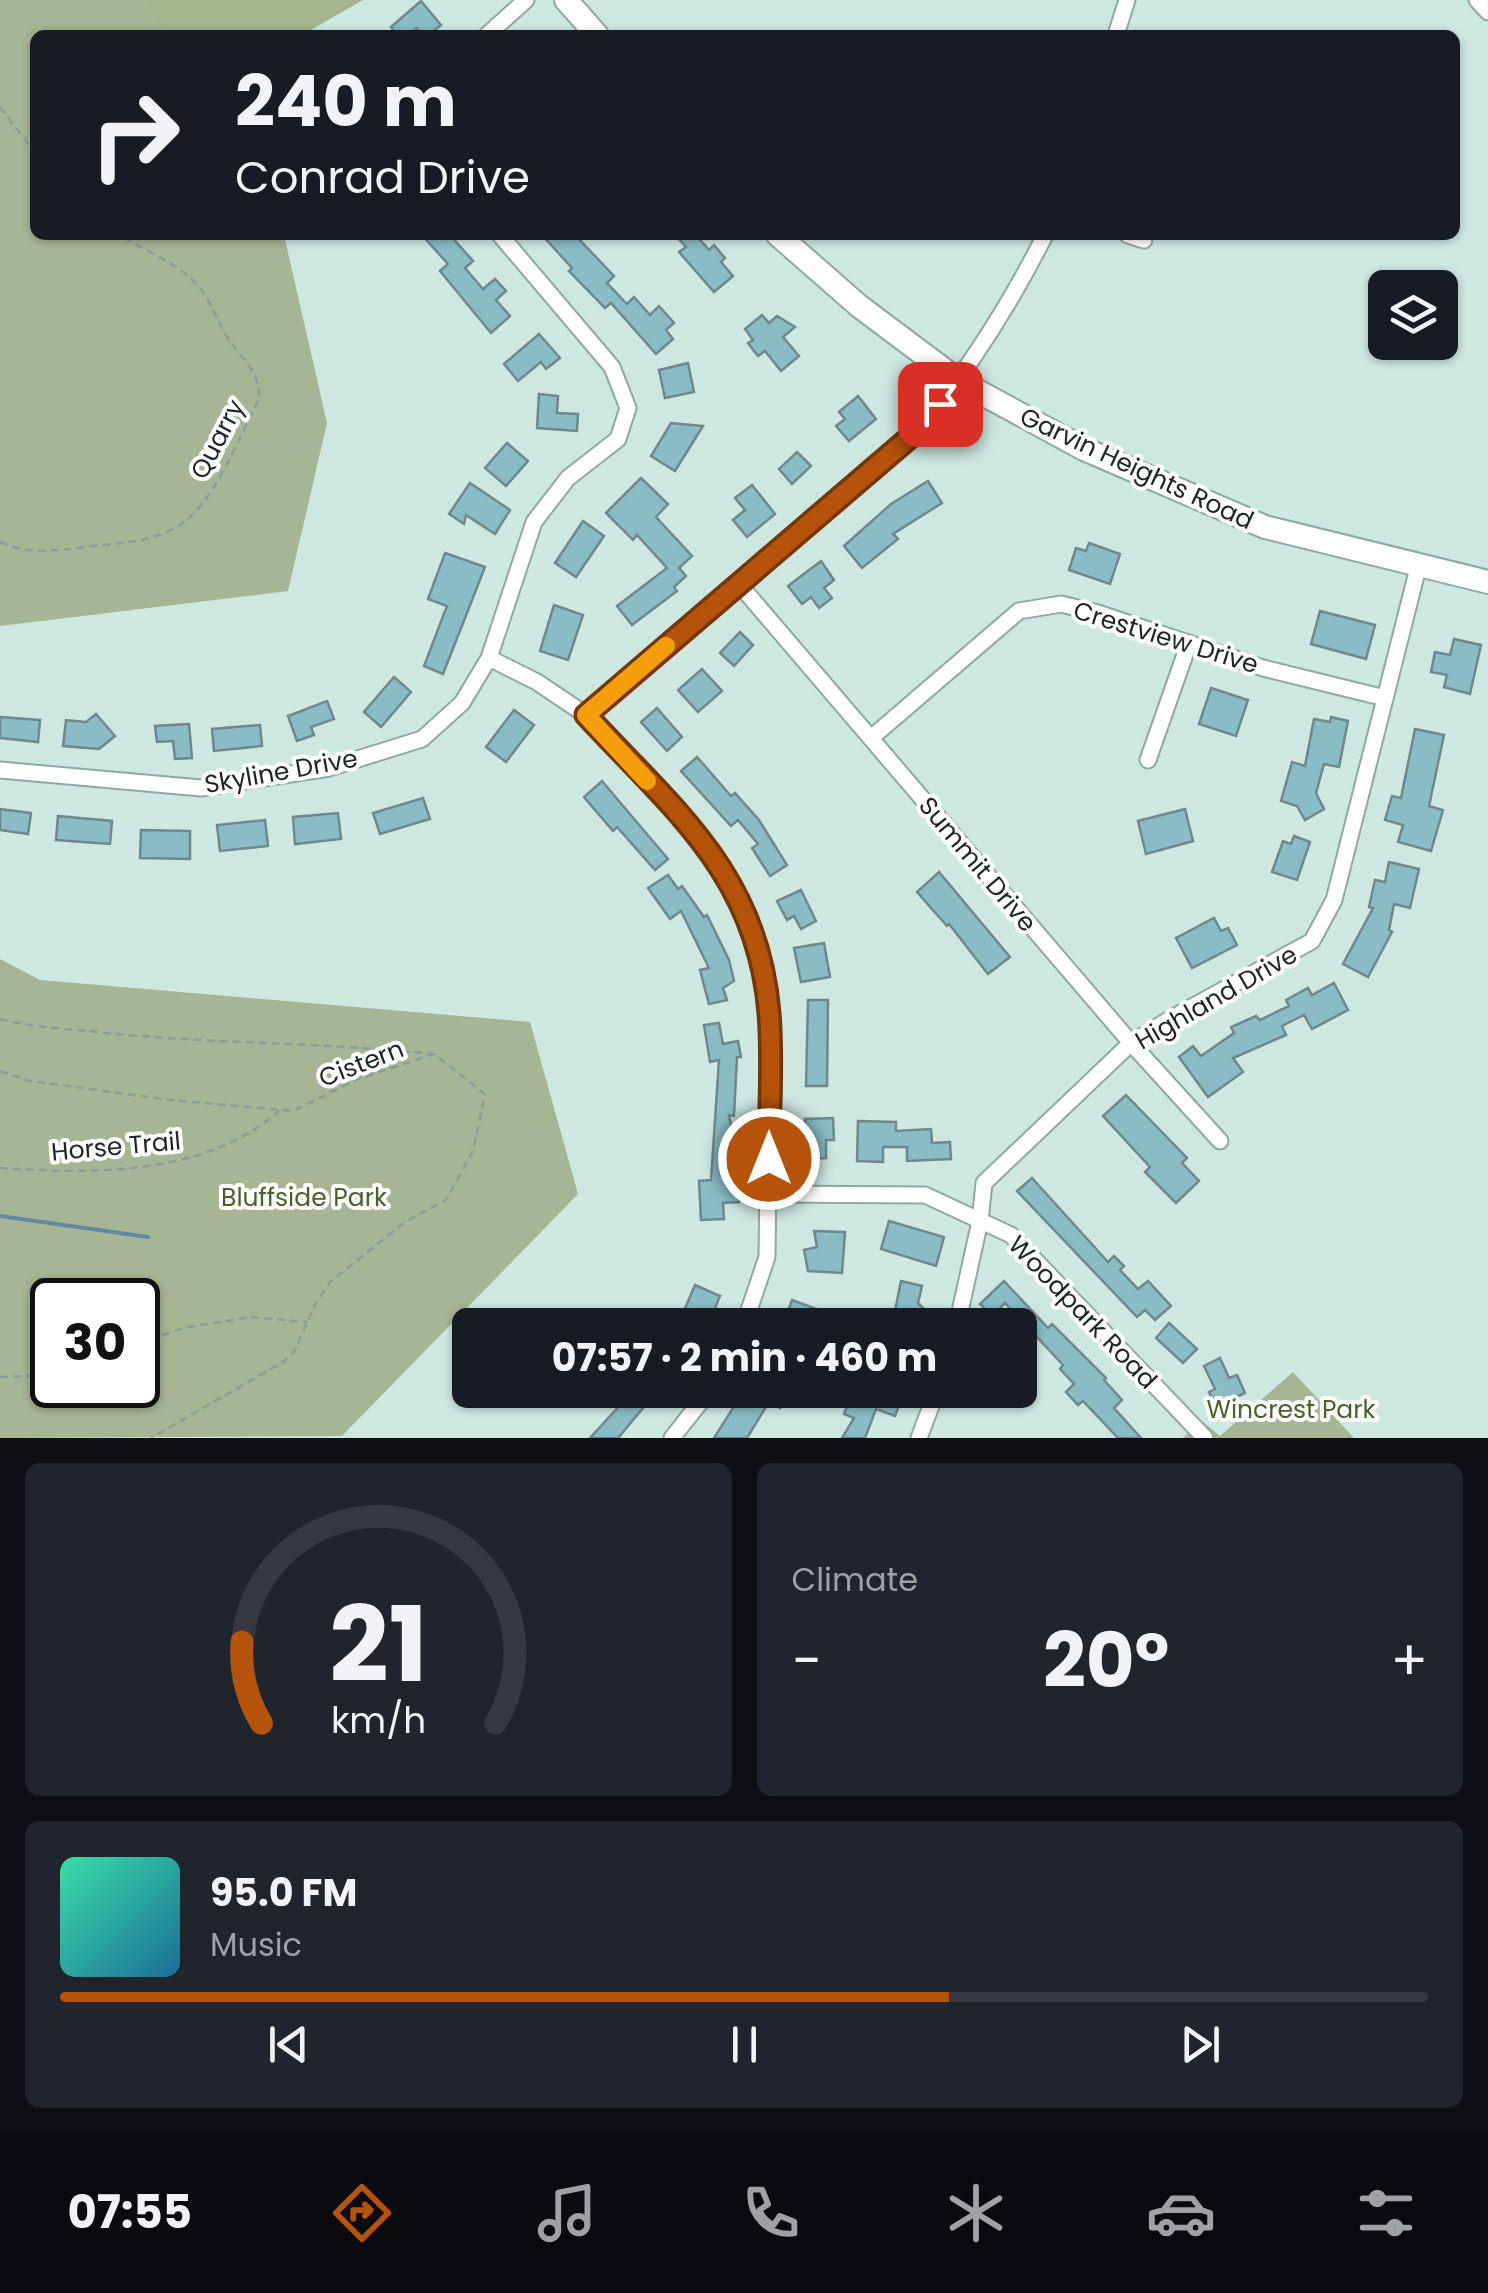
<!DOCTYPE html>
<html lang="en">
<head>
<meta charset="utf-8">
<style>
	:root { --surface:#171b24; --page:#20242c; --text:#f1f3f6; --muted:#9ea1a6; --line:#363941; --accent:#b45309 }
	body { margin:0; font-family:Poppins,sans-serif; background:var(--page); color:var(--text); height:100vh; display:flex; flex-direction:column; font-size:38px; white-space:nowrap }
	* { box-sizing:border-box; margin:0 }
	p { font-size:32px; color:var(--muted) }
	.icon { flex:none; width:55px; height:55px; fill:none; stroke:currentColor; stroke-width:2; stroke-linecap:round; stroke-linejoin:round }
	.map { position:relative; height:1438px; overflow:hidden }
	.panel { display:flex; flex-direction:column; gap:25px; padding:25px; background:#0d0f14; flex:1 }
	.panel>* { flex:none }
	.banner { position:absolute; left:30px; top:30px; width:1430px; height:210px; border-radius:15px; box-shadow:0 2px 8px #0004; background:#171b24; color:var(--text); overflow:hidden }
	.controls { position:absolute; left:1368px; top:270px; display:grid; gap:20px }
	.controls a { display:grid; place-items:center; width:90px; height:90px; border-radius:15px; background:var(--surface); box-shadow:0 2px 8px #0004; font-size:50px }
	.speed { position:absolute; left:30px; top:1278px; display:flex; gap:20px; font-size:50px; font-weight:700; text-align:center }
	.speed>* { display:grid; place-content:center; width:130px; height:130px; border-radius:50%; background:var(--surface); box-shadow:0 2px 8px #0004; line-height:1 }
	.speed .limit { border:5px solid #111; border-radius:15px; background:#fff; color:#111 }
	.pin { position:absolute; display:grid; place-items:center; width:85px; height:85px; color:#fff; margin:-42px; border-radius:20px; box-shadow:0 5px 15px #0006 }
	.me { position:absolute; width:110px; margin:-55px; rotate:0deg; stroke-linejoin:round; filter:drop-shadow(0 0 8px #0008) }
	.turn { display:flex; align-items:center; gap:35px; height:210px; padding:0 40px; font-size:45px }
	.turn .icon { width:130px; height:130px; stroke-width:2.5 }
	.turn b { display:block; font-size:70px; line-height:85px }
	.big { font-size:75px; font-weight:700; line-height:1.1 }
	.panel .card { flex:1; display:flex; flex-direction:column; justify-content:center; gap:15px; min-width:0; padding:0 35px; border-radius:15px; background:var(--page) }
	.panel .dial { align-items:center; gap:0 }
	.dial svg { height:260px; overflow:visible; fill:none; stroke:var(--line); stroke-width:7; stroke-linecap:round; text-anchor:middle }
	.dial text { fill:var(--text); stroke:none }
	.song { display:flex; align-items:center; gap:30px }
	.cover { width:120px; height:120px; border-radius:15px; background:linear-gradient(135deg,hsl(160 70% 55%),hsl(200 70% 35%)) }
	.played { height:10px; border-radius:5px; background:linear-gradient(90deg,var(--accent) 65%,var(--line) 65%) }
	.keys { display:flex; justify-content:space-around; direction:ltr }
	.heat { display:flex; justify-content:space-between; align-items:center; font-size:55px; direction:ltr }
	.panel .tiles { flex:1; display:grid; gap:25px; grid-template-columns:1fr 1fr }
	.card:last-child { grid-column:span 2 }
	.trip { position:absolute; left:452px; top:1308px; width:585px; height:100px; border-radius:15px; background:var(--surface); box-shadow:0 2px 8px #0004; font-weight:700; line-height:100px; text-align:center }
	.tab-bar { display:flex; height:160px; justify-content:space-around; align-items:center; background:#090b0e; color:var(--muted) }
	.tab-bar .icon { width:70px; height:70px }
	.tab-bar .active { color:var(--accent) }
	.tab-bar b { font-size:45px; color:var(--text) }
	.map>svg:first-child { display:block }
	.green { fill:#a6b594; fill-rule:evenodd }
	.forest { fill:#a4b590 }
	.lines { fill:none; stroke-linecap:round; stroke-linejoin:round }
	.stream { stroke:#62899f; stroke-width:4 }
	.building { fill:#89bcc4; stroke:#70888c; stroke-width:2.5 }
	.street-casing { stroke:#8fa8a3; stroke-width:19 }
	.secondary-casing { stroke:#8fa8a3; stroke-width:26 }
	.path { stroke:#8a9e99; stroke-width:2.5; stroke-dasharray:8 5; stroke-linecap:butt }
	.street { stroke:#fff; stroke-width:15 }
	.secondary { stroke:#fff; stroke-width:22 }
	.route-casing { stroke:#753606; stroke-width:25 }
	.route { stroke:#b45309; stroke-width:18 }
	.slow { stroke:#f59e0b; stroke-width:18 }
	.labels { text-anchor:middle; stroke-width:8; stroke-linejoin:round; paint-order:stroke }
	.street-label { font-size:25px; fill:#1b2523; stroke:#fff }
	.park-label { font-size:25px; fill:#4a6029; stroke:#fff }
</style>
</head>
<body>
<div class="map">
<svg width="1488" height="1438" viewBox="0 0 1488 1438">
	<rect width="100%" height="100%" fill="#cde7e1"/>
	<!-- green -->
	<g class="green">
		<polygon points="0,0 229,0 237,35 35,35 35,235 284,235 327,423 288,591 0,626"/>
		<path d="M 0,959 L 40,980 L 530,1022 L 578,1194 L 342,1436 L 0,1438 ZM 52,1300 L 138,1300 L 138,1385 L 52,1385 Z"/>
		<polygon points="1293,1372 1354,1438 1183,1438 1203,1422 1220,1436"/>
	</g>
	<!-- forest -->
	<polygon class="forest" points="148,0 363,0 302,35 175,35 155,22"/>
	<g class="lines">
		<!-- stream -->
		<polyline class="stream" points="0,1216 148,1237"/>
	</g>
	<!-- building -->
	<g class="building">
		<polygon points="421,1 441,25 429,35 422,35 417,28 409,35 397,35 391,27"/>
		<polygon points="422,235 450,235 473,261 465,268 483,289 495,279 506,291 496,300 510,316 491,333 440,271 448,264"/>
		<polygon points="542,235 575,235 614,276 607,283 627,304 634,297 650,315 659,306 674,323 666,330 673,339 656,354 611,303 605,308 569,271 572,268"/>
		<polygon points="675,235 696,235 709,250 714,245 725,258 721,262 733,276 714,292 679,252 686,247"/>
		<polygon points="762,315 769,323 777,316 795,327 783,337 799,356 781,371 765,351 758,356 748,343 753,340 745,329"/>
		<polygon points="539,334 560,358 546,369 541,362 518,381 504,364"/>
		<polygon points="688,363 694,392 665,398 659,370"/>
		<polygon points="539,394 558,396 557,413 578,414 577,431 537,428"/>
		<polygon points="858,396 876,419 849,441 836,426 845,419 839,412"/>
		<polygon points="671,423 703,426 675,471 651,456"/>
		<polygon points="507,443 528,461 506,486 485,468"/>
		<polygon points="797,452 811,466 792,484 779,469"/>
		<polygon points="641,478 668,504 656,517 692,556 679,568 686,576 674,587 677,591 632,625 617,606 667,568 637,535 633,540 606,513"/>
		<polygon points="928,481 942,503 893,534 898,539 862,568 844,546 891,504"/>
		<polygon points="470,483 510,510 495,534 466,515 464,524 449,514"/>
		<polygon points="752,485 775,514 747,537 733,520 745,510 735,498"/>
		<polygon points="583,521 604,536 576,577 555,563"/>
		<polygon points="1089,543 1120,554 1110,584 1069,570 1076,548 1086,551"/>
		<polygon points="445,553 485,567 443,674 424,666 447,606 428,599"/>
		<polygon points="821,561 834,580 824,588 832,598 819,608 811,597 802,604 788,586"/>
		<polygon points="554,605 583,615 568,660 540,651"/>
		<polygon points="1320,611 1375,625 1366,659 1311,644"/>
		<polygon points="740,632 753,645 734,666 720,653"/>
		<polygon points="1454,639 1481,645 1470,694 1444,687 1447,675 1431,672 1435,652 1450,655"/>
		<polygon points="702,669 722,691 698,712 678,690"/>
		<polygon points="394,677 411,692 381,727 364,712"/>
		<polygon points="1211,688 1248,700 1236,736 1199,724"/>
		<polygon points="327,701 334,719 311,727 314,735 297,741 288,716"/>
		<polygon points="657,708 682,737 667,751 641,722"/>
		<polygon points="514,710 534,725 506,762 486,747"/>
		<polygon points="96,714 115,736 99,749 63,746 66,720 86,722"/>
		<polygon points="0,717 40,720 38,742 0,738"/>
		<polygon points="1331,717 1348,721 1339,767 1324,764 1316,793 1324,809 1305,820 1297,806 1281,801 1292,762 1305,766 1314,719 1330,722"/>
		<polygon points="189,724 192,758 175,759 173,741 157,742 155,726"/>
		<polygon points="260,725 262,746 214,751 212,729"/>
		<polygon points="1415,729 1444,735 1429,806 1443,810 1431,851 1398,842 1403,825 1385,820 1392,796 1401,798"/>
		<polygon points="697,757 731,796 735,793 759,820 787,865 770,876 752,848 758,844 738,820 731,826 681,771"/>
		<polygon points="602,781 668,859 655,870 617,827 613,831 584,797"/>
		<polygon points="423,798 430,819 380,834 373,813"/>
		<polygon points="0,809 31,813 28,834 0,830"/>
		<polygon points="1185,809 1193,841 1146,854 1138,821"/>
		<polygon points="338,813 341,839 295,844 293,817"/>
		<polygon points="58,816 112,821 110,844 56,840"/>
		<polygon points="265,820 268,846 220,851 217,825"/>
		<polygon points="141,830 190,831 190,859 140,858"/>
		<polygon points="1294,836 1310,842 1297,880 1272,872 1283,841 1291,844"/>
		<polygon points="1389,862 1419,869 1410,908 1394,904 1389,930 1392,932 1368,977 1343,964 1373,908 1369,907 1375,880 1385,882"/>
		<polygon points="939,872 1010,957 988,974 949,924 947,926 917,892"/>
		<polygon points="668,875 678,889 682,886 704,917 707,915 729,960 734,981 723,988 727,1000 709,1004 700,970 709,968 681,911 670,919 648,888"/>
		<polygon points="801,890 816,921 801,929 794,916 787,920 777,901"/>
		<polygon points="1214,918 1221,931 1228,928 1237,945 1192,968 1176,938"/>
		<polygon points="824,943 830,977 801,982 794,948"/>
		<polygon points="1334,983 1348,1010 1312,1029 1304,1015 1282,1026 1286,1035 1233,1058 1243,1072 1208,1097 1179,1057 1193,1046 1201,1056 1234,1033 1231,1027 1256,1016 1260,1020 1289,1006 1286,1000 1308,988 1312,995"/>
		<polygon points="808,1000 828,1000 827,1086 806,1086"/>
		<polygon points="719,1023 723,1044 738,1041 741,1057 737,1057 734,1116 729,1115 734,1139 739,1140 739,1202 723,1203 724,1219 701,1220 699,1181 711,1180 719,1060 710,1062 704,1025"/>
		<polygon points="1126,1095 1187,1158 1182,1163 1199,1181 1176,1203 1145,1172 1150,1167 1103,1116"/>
		<polygon points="833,1118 834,1140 826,1140 826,1158 807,1159 805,1119"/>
		<polygon points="858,1121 896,1122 896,1131 931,1129 932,1143 950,1142 951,1159 907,1161 907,1147 883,1147 883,1162 857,1161"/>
		<polygon points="1032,1178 1108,1262 1114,1256 1124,1266 1120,1270 1138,1289 1148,1281 1171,1306 1155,1320 1145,1310 1137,1317 1017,1191"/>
		<polygon points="889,1221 944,1237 936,1266 881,1249"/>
		<polygon points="814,1231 845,1232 842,1273 808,1271 804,1250 817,1247"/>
		<polygon points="901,1281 922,1286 918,1303 924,1309 917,1321 894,1316"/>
		<polygon points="1004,1281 1048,1328 1052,1324 1106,1378 1104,1380 1122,1400 1114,1408 1141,1438 1118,1438 1083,1401 1078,1405 1066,1392 1074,1384 1060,1369 1063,1365 1005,1303 992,1316 980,1304"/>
		<polygon points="695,1285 720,1296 708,1325 693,1325 680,1320"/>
		<polygon points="792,1300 819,1310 813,1325 784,1322"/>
		<polygon points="1169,1323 1197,1349 1183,1363 1156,1338"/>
		<polygon points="1220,1358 1229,1378 1237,1375 1245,1393 1216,1407 1209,1392 1215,1389 1204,1366"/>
		<polygon points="602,1390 645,1390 641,1395 649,1401 618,1438 590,1438 621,1404"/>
		<polygon points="746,1390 789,1390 780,1408 769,1402 747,1438 714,1438 738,1400 742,1403"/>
		<polygon points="853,1390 898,1390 904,1392 895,1416 876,1409 865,1438 842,1438 854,1418 844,1414"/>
	</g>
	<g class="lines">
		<defs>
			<g id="street">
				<polyline points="1477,0 1488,12"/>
				<polyline points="487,35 526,0"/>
				<polyline points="1116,35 1127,0"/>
				<polyline points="1128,235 1144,240"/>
				<polyline points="739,584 1131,1043 1220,1141"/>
				<polyline points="489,658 537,682 586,715 718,860 744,907 763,963 770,1015 767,1257 744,1325"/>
				<path d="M 586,715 L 922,427 C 970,367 1011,303 1045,235"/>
				<polyline points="871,738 1019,611 1061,604 1098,613 1263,668 1385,698"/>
				<polyline points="1148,760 1189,643"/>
				<polyline points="0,770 201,788 329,768 422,739 462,703 489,658 534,522 568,478 618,439 628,408 612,367 500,235"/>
				<polyline points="769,1194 925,1195 1011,1235 1205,1438"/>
				<polyline points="957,1325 980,1221 984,1183 1131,1043 1170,1019 1312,941 1334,900 1419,564"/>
				<polyline points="672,1438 710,1390"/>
				<polyline points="919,1438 937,1390"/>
			</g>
			<g id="secondary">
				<polyline points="566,0 597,35"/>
				<polyline points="778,235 859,306 959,381 1084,449 1265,527 1488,582"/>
			</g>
		</defs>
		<!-- street casing -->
		<use href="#street" class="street-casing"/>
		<!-- secondary casing -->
		<use href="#secondary" class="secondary-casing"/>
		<!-- path -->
		<g class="path">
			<polyline points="0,107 35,153"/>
			<path d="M 0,542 C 30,556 60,550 92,546 C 120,543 150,542 175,528 C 213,508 239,437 259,399 C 260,370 241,359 227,337 C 217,321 212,303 200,288 C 180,263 145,252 120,235"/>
			<path d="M 0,1019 C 35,1028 72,1029 107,1033 C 215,1044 324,1042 431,1054"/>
			<polyline points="0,1071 30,1081 171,1100 293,1111 358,1079 434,1054 485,1094 473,1151 446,1200 405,1222 330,1282 315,1305 294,1352 283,1362 151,1438"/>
			<path d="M 0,1168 C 94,1174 205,1176 279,1111"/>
			<polyline points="138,1344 183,1328 251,1317 307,1322"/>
			<polyline points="0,1377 52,1375"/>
		</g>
		<!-- street -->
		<use href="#street" class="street"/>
		<!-- secondary -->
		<use href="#secondary" class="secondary"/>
	</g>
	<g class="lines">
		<defs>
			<path id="route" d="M 769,1159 C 769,1111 773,1061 769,1013 C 758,875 674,810 586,715 L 922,427 L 940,404"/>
		</defs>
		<!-- route casing -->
		<use href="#route" class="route-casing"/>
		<!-- route -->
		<use href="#route" class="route"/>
		<!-- slow -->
		<polyline class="slow" points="647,781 586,715 666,646"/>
	</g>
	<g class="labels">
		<!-- street labels -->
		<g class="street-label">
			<text transform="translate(217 439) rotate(-62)" y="9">Quarry</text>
			<text transform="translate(1137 468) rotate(25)" y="9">Garvin Heights Road</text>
			<text transform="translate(1166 637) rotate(17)" y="9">Crestview Drive</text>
			<text transform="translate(281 771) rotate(-10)" y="9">Skyline Drive</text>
			<text transform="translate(978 864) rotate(50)" y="9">Summit Drive</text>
			<text transform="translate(1216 997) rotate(-30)" y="9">Highland Drive</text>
			<text transform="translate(361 1063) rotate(-21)" y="9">Cistern</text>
			<text transform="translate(116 1146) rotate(-5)" y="9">Horse Trail</text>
			<text transform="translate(1083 1312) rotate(46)" y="9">Woodpark Road</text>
		</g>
		<!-- park labels -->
		<g class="park-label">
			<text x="304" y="1206">Bluffside Park</text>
			<text x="1291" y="1418">Wincrest Park</text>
		</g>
	</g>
</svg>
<div class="controls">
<a><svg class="icon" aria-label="layers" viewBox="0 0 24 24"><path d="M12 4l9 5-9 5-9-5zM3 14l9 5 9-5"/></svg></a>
</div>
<div class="speed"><div class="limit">30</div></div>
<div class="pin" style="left:940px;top:404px;background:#d93025"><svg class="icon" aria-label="arrive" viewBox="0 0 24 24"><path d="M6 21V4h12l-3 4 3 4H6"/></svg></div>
<svg class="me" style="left:769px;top:1159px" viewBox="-20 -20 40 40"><circle r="17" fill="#b45309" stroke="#fff" stroke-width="3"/><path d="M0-11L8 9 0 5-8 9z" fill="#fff"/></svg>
<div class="trip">07:57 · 2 min · 460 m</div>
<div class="banner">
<div class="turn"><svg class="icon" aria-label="right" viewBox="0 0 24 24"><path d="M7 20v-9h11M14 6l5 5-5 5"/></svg><div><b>240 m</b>Conrad Drive</div></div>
</div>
</div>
<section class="panel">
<div class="tiles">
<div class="card dial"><svg viewBox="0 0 100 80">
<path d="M14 69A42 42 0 1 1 86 69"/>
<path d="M14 69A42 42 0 0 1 8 44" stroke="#b45309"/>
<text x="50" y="56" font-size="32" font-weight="700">21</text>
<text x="50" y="72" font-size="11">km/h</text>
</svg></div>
<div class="card"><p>Climate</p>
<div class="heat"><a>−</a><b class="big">20°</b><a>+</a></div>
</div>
<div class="card">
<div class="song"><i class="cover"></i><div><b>95.0 FM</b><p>Music</p></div></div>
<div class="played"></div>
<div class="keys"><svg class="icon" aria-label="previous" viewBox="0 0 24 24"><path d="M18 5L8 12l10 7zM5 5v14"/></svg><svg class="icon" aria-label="pause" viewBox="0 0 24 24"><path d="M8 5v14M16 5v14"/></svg><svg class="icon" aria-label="next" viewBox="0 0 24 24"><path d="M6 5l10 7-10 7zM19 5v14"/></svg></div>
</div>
</div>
</section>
<nav class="tab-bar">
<b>07:55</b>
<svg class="icon active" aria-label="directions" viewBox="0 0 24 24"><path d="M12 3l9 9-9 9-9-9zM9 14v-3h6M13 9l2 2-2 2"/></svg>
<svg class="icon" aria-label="music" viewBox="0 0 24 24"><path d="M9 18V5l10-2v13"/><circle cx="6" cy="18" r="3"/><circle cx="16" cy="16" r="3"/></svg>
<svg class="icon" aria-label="phone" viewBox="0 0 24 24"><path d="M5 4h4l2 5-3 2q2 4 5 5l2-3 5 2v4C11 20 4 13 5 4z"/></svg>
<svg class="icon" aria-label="climate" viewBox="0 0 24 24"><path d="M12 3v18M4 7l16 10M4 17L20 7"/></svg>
<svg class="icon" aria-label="car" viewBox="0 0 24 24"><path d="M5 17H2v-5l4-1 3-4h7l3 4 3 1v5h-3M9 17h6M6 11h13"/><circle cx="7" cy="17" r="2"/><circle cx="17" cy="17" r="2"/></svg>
<svg class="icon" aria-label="filters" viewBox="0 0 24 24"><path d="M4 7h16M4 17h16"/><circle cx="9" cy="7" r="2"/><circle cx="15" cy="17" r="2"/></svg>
</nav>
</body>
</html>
